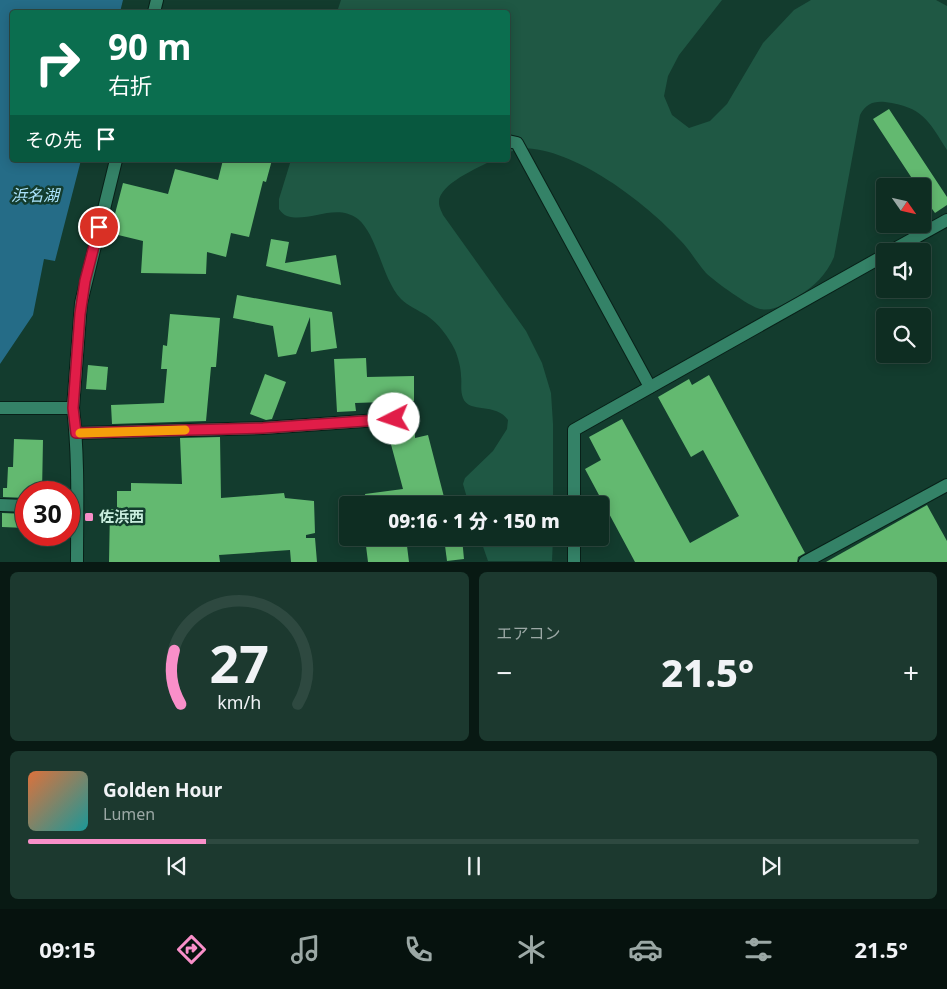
<!DOCTYPE html>
<html lang="ja">
<head>
<meta charset="utf-8">
<style>
	:root { --surface:#0e2d22; --page:#1c392f; --text:#f1f3f6; --muted:#9ba8a5; --line:#2e4940; --accent:#f98fc9 }
	body { margin:0; font-family:"Noto Sans","Noto Sans JP",sans-serif; background:var(--page); color:var(--text); height:100vh; display:flex; flex-direction:column; font-size:19px; white-space:nowrap }
	* { box-sizing:border-box; margin:0 }
	p { font-size:16px; color:var(--muted) }
	.icon { flex:none; width:28px; height:28px; fill:none; stroke:currentColor; stroke-width:2; stroke-linecap:round; stroke-linejoin:round }
	.map { position:relative; height:562px; overflow:hidden }
	.sheet { display:flex; flex-direction:column; gap:10px; padding:10px; background:#081913; flex:1 }
	.sheet>* { flex:none }
	.hud { position:absolute; left:10px; top:10px; width:500px; height:152px; border-radius:5px; box-shadow:0 2px 12px #0003,0 0 0 1px var(--line); background:#0b6e4f; color:#fff; overflow:hidden }
	.needle { width:32px; rotate:124deg }
	.controls { position:absolute; left:876px; top:178px; display:grid; gap:10px }
	.controls a { display:grid; place-items:center; width:55px; height:55px; border-radius:5px; background:var(--surface); box-shadow:0 2px 12px #0003,0 0 0 1px var(--line); font-size:25px }
	.speed { position:absolute; left:15px; top:481px; display:flex; gap:10px; font-size:25px; font-weight:700; text-align:center }
	.speed>* { display:grid; place-content:center; width:65px; height:65px; border-radius:50%; background:var(--surface); box-shadow:0 2px 12px #0003,0 0 0 1px var(--line); line-height:1 }
	.speed .limit { border:8px solid #d22; background:#fff; color:#111 }
	.pin { position:absolute; display:grid; place-items:center; width:42px; height:42px; color:#fff; margin:-21px; border:2px solid #fff; border-radius:50%; box-shadow:0 1px 5px #0007 }
	.me { position:absolute; width:55px; margin:-28px; rotate:266deg; stroke-linejoin:round; filter:drop-shadow(0 0 4px #0008) }
	.turn { display:flex; align-items:center; gap:18px; height:105px; padding:0 15px; font-size:22px }
	.turn .icon { width:65px; height:65px; stroke-width:2.5 }
	.turn b { display:block; font-size:35px; line-height:42px }
	.then { display:flex; align-items:center; height:48px; padding:0 15px; background:#0003; gap:10px; font-size:19px }
	.big { font-size:38px; font-weight:800; line-height:1.1 }
	.sheet .tile { flex:1; display:flex; flex-direction:column; justify-content:center; gap:8px; min-width:0; padding:0 18px; border-radius:8px; background:var(--page) }
	.sheet .dial { align-items:center; gap:0 }
	.dial svg { height:130px; overflow:visible; fill:none; stroke:var(--line); stroke-width:7; stroke-linecap:round; text-anchor:middle }
	.dial text { fill:var(--text); stroke:none }
	.song { display:flex; align-items:center; gap:15px }
	.cover { width:60px; height:60px; border-radius:8px; background:linear-gradient(135deg,hsl(20 70% 55%),hsl(180 70% 35%)) }
	.played { height:5px; border-radius:2px; background:linear-gradient(90deg,var(--accent) 20%,var(--line) 20%) }
	.keys { display:flex; justify-content:space-around; direction:ltr }
	.heat { display:flex; justify-content:space-between; align-items:center; font-size:28px; direction:ltr }
	.sheet .tiles { flex:1; display:grid; gap:10px; grid-template-columns:1fr 1fr }
	.tile:last-child { grid-column:span 2 }
	.trip { position:absolute; left:339px; top:496px; width:270px; height:50px; border-radius:5px; background:var(--surface); box-shadow:0 2px 12px #0003,0 0 0 1px var(--line); font-weight:800; line-height:50px; text-align:center }
	.tab-bar { display:flex; height:80px; justify-content:space-around; align-items:center; background:#06120e; color:var(--muted) }
	.tab-bar .icon { width:35px; height:35px }
	.tab-bar .current { color:var(--accent) }
	.tab-bar b { font-size:22px; color:var(--text) }
	.map>svg:first-child { display:block }
	.green { fill:#1f5844 }
	.water { fill:#256c87 }
	.building { fill:#63b970 }
	.lines { fill:none; stroke-linecap:round; stroke-linejoin:round }
	.street-casing { stroke:#082018; stroke-width:14 }
	.secondary-casing { stroke:#082018; stroke-width:14 }
	.street { stroke:#348267; stroke-width:12 }
	.secondary { stroke:#348267; stroke-width:12 }
	.route-casing { stroke:#92132f; stroke-width:12 }
	.route { stroke:#e11d48; stroke-width:9 }
	.slow { stroke:#f59e0b; stroke-width:9 }
	.poi-dot { fill:#f98fc9; stroke:#133c2e; stroke-width:2 }
	.labels { text-anchor:middle; stroke-width:5; stroke-linejoin:round; paint-order:stroke }
	.poi-label { font-size:15px; font-weight:bold; fill:#c9eede; stroke:#133c2e; text-anchor:start }
	.water-label { font-size:16px; font-style:italic; fill:#ace3fc; stroke:#133c2e }
</style>
</head>
<body>
<div class="map">
<svg width="947" height="562" viewBox="0 0 947 562">
	<rect width="100%" height="100%" fill="#133c2e"/>
	<!-- green -->
	<g class="green">
		<path d="M 341,0 L 722,0 L 679,55 L 668,76 L 664,96 L 672,115 L 689,128 L 710,121 L 727,104 L 763,43 L 794,10 L 811,0 L 936,0 L 947,6 L 947,150 C 928,120 923,107 885,102 C 873,101 866,104 860,115 L 834,257 C 826,275 815,286 798,296 C 787,302 774,312 760,309 C 750,307 714,281 706,273 C 697,263 690,250 680,240 C 646,203 575,148 522,148 C 517,149 512,151 508,153 L 508,12 L 337,12 Z"/>
		<path d="M 291,160 L 493,160 C 478,168 438,184 439,203 C 439,207 442,212 443,215 L 526,331 L 542,363 L 551,393 L 553,424 L 553,505 L 469,505 L 463,484 L 465,478 L 493,451 L 507,429 L 508,420 C 496,402 469,414 463,398 C 460,391 462,383 461,376 C 461,368 458,357 455,350 C 448,336 439,324 426,315 C 418,310 408,306 401,299 C 382,279 378,236 358,219 C 336,202 309,223 287,216 C 284,215 281,212 279,209 L 279,199 Z"/>
		<polygon points="480,538 553,538 552,561 488,561"/>
	</g>
	<!-- water -->
	<polygon class="water" points="0,0 123,0 120,12 12,12 12,160 81,160 55,261 44,259 33,315 0,364"/>
	<!-- building -->
	<g class="building">
		<polygon points="889,109 947,197 947,205 935,213 922,195 922,186 917,186 873,119"/>
		<polygon points="223,160 272,160 266,182 263,181 249,237 231,233 226,257 207,252 206,274 141,273 143,241 110,233 123,183 168,194 175,169 218,180"/>
		<polygon points="271,239 289,242 285,263 336,255 341,285 266,266"/>
		<polygon points="237,295 332,312 337,348 311,352 310,317 296,354 278,357 273,326 233,318"/>
		<polygon points="170,314 220,318 216,367 211,367 206,421 112,424 111,405 164,403 167,369 161,369 163,345 167,346"/>
		<polygon points="366,358 367,377 414,376 414,401 355,403 356,411 337,412 334,359"/>
		<polygon points="88,365 108,367 106,390 86,389"/>
		<polygon points="265,374 286,382 272,419 266,420 250,414"/>
		<polygon points="709,375 805,553 798,557 797,562 635,562 585,469 601,460 589,437 622,419 690,543 739,516 703,450 691,457 658,397 689,379 692,385"/>
		<polygon points="415,430 415,438 428,435 444,497 416,505 361,505 360,500 366,499 365,494 403,489 389,437"/>
		<polygon points="220,437 221,498 284,493 285,498 314,501 315,533 306,535 306,538 315,538 317,562 291,562 290,550 219,555 220,562 109,562 110,509 117,509 117,491 131,491 131,483 182,484 180,438"/>
		<polygon points="14,439 43,440 42,492 26,491 26,498 3,497 3,488 7,488 8,467 13,467"/>
		<polygon points="927,505 947,541 947,562 826,562"/>
		<polygon points="2,513 26,514 26,528 2,527"/>
		<polygon points="365,538 406,538 409,562 368,562"/>
		<polygon points="444,538 462,538 464,559 447,561"/>
	</g>
	<g class="lines">
		<defs>
			<g id="street">
				<polyline points="154,12 157,0"/>
				<polyline points="508,141 517,143 650,387"/>
				<polyline points="891,251 947,220"/>
				<polyline points="73,408 81,303 116,160"/>
				<polyline points="76,433 263,428 393,419"/>
				<polyline points="0,505 26,506"/>
				<polyline points="574,505 574,430 885,255"/>
				<polyline points="574,562 574,538"/>
				<polyline points="805,562 947,485"/>
			</g>
			<path id="secondary" d="M 0,408 L 73,408 C 79,459 77,510 77,562"/>
		</defs>
		<!-- street casing -->
		<use href="#street" class="street-casing"/>
		<!-- secondary casing -->
		<use href="#secondary" class="secondary-casing"/>
		<!-- street -->
		<use href="#street" class="street"/>
		<!-- secondary -->
		<use href="#secondary" class="secondary"/>
	</g>
	<g class="lines">
		<defs>
			<polyline id="route" points="99,227 85,281 80,314 73,408 76,433 263,428 394,419"/>
		</defs>
		<!-- route casing -->
		<use href="#route" class="route-casing"/>
		<!-- route -->
		<use href="#route" class="route"/>
		<!-- slow -->
		<polyline class="slow" points="80,433 185,430"/>
	</g>
	<!-- markers -->
	<rect class="poi-dot" x="84" y="512" width="10" height="10" rx="2.5"/>
	<g class="labels">
		<!-- poi labels -->
		<g class="poi-label">
			<text x="99" y="522">佐浜西</text>
		</g>
		<!-- water labels -->
		<g class="water-label">
			<text x="35" y="201">浜名湖</text>
		</g>
	</g>
</svg>
<div class="controls">
<a><svg class="needle" viewBox="-14 -14 28 28"><path d="M0-13l5 13h-10z" fill="#e53935"/><path d="M0 13l5-13h-10z" fill="#9ba8a5"/></svg></a>
<a><svg class="icon" aria-label="sound" viewBox="0 0 24 24"><path d="M4 9h4l5-4v14l-5-4H4zM17 9q2 3 0 6"/></svg></a>
<a><svg class="icon" aria-label="search" viewBox="0 0 24 24"><circle cx="10" cy="10" r="6"/><path d="M15 15l6 6"/></svg></a>
</div>
<div class="speed"><div class="limit">30</div></div>
<div class="pin" style="left:99px;top:227px;background:#d93025"><svg class="icon" aria-label="arrive" viewBox="0 0 24 24"><path d="M6 21V4h12l-3 4 3 4H6"/></svg></div>
<svg class="me" style="left:394px;top:419px" viewBox="-20 -20 40 40"><circle r="19" fill="#fff"/><path d="M0-13L10 11 0 6-10 11z" fill="#e11d48"/></svg>
<div class="trip">09:16 · 1 分 · 150 m</div>
<div class="hud">
<div class="turn"><svg class="icon" aria-label="right" viewBox="0 0 24 24"><path d="M7 20v-9h11M14 6l5 5-5 5"/></svg><div><b>90 m</b>右折</div></div>
<div class="then">その先<svg class="icon" aria-label="arrive" viewBox="0 0 24 24"><path d="M6 21V4h12l-3 4 3 4H6"/></svg></div>
</div>
</div>
<section class="sheet">
<div class="tiles">
<div class="tile dial"><svg viewBox="0 0 100 80">
<path d="M14 69A42 42 0 1 1 86 69"/>
<path d="M14 69A42 42 0 0 1 10 36" stroke="#f98fc9"/>
<text x="50" y="56" font-size="32" font-weight="700">27</text>
<text x="50" y="72" font-size="11">km/h</text>
</svg></div>
<div class="tile"><p>エアコン</p>
<div class="heat"><a>−</a><b class="big">21.5°</b><a>+</a></div>
</div>
<div class="tile">
<div class="song"><i class="cover"></i><div><b>Golden Hour</b><p>Lumen</p></div></div>
<div class="played"></div>
<div class="keys"><svg class="icon" aria-label="previous" viewBox="0 0 24 24"><path d="M18 5L8 12l10 7zM5 5v14"/></svg><svg class="icon" aria-label="pause" viewBox="0 0 24 24"><path d="M8 5v14M16 5v14"/></svg><svg class="icon" aria-label="next" viewBox="0 0 24 24"><path d="M6 5l10 7-10 7zM19 5v14"/></svg></div>
</div>
</div>
</section>
<nav class="tab-bar">
<b>09:15</b>
<svg class="icon current" aria-label="directions" viewBox="0 0 24 24"><path d="M12 3l9 9-9 9-9-9zM9 14v-3h6M13 9l2 2-2 2"/></svg>
<svg class="icon" aria-label="music" viewBox="0 0 24 24"><path d="M9 18V5l10-2v13"/><circle cx="6" cy="18" r="3"/><circle cx="16" cy="16" r="3"/></svg>
<svg class="icon" aria-label="phone" viewBox="0 0 24 24"><path d="M5 4h4l2 5-3 2q2 4 5 5l2-3 5 2v4C11 20 4 13 5 4z"/></svg>
<svg class="icon" aria-label="climate" viewBox="0 0 24 24"><path d="M12 3v18M4 7l16 10M4 17L20 7"/></svg>
<svg class="icon" aria-label="car" viewBox="0 0 24 24"><path d="M5 17H2v-5l4-1 3-4h7l3 4 3 1v5h-3M9 17h6M6 11h13"/><circle cx="7" cy="17" r="2"/><circle cx="17" cy="17" r="2"/></svg>
<svg class="icon" aria-label="filters" viewBox="0 0 24 24"><path d="M4 7h16M4 17h16"/><circle cx="9" cy="7" r="2"/><circle cx="15" cy="17" r="2"/></svg>
<b>21.5°</b>
</nav>
</body>
</html>
